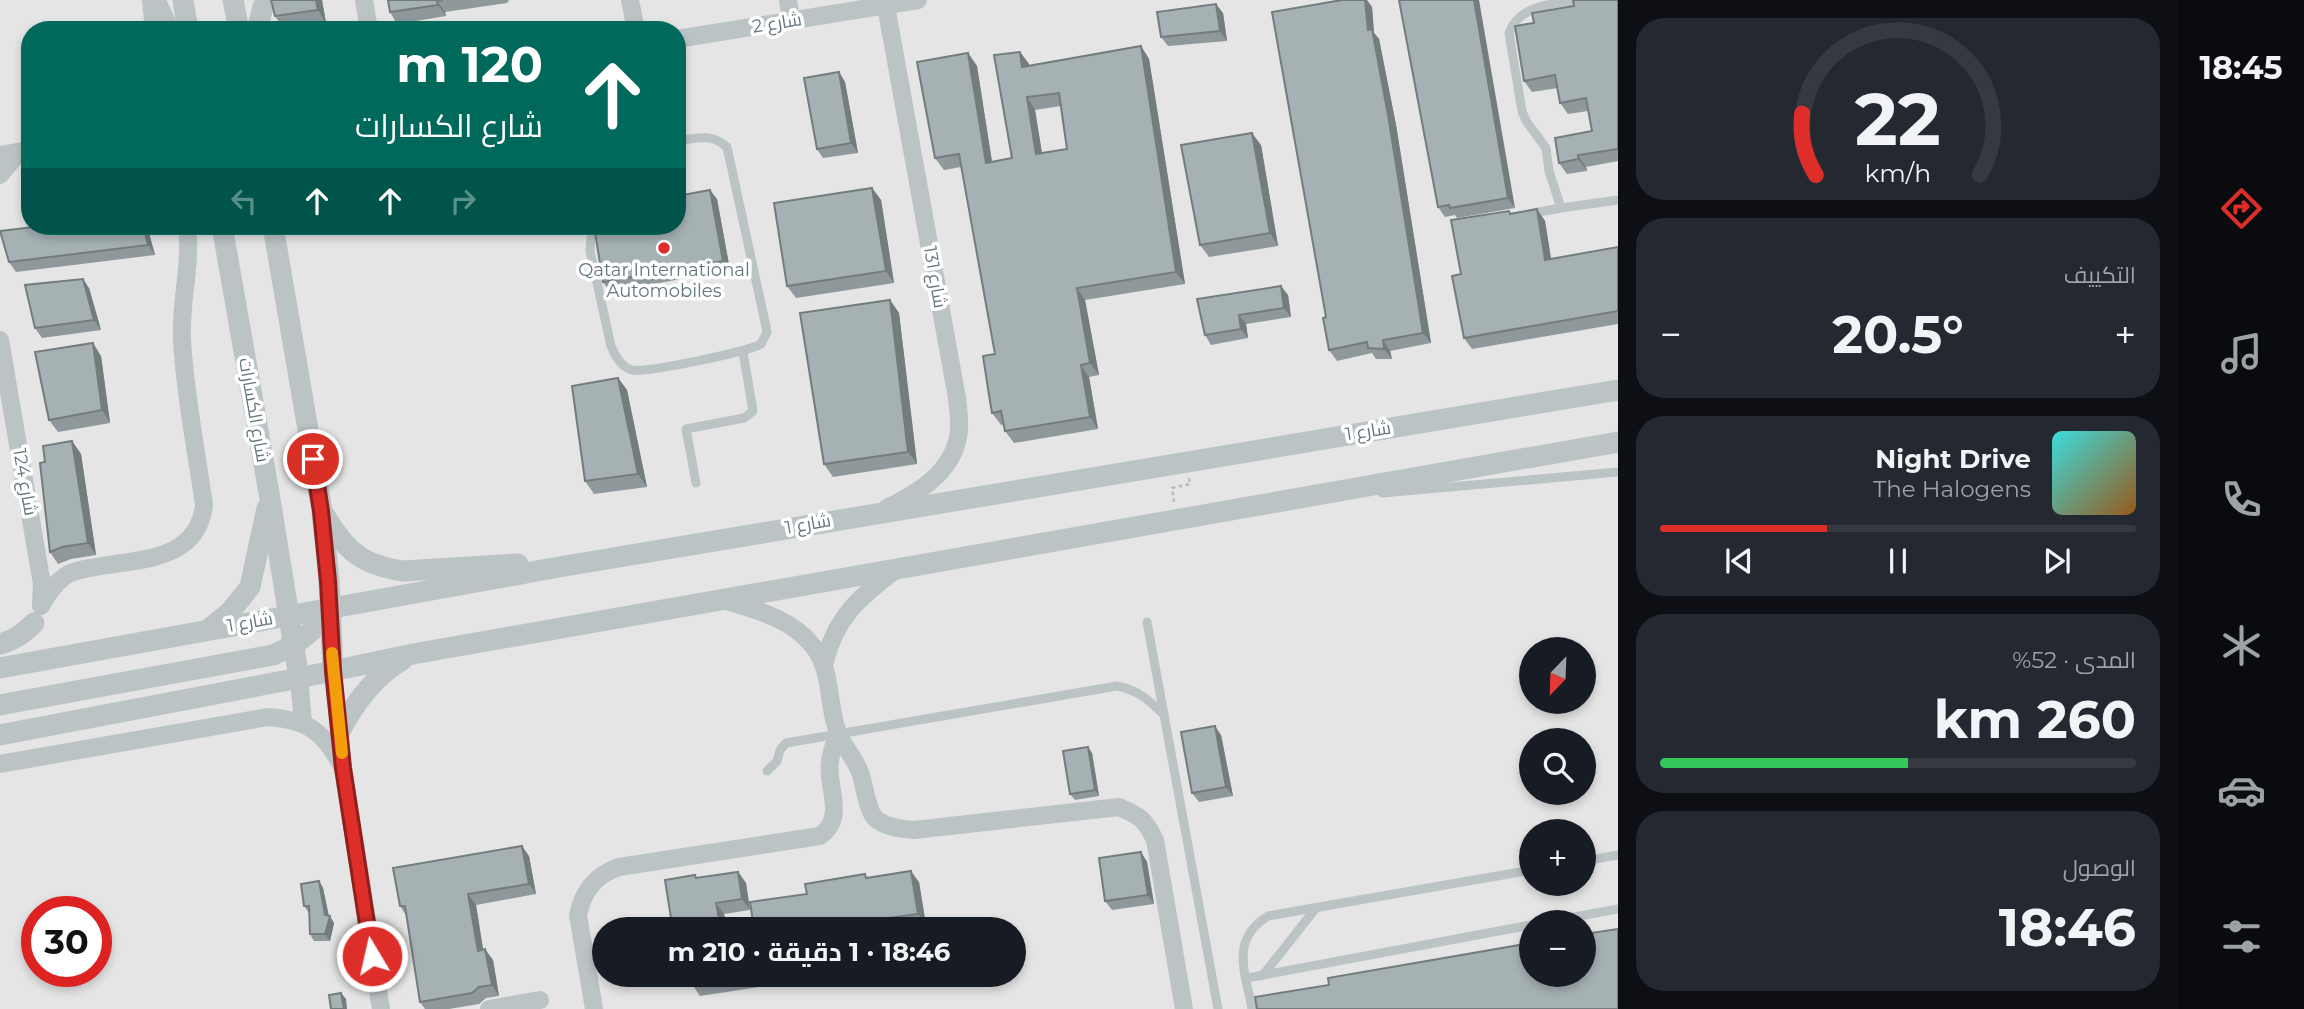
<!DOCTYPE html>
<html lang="ar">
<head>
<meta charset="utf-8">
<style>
	:root { --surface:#171b24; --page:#242831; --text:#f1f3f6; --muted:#9ea1a6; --line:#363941; --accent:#de2e2a }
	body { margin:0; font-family:Montserrat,Cairo,sans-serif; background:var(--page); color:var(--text); direction:rtl; height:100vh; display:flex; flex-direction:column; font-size:26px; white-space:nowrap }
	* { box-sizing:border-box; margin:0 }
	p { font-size:23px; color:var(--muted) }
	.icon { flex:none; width:38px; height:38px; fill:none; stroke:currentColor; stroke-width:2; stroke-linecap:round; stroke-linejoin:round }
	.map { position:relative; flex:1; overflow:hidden; direction:ltr }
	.panel { display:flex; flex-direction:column; gap:18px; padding:18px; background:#0d0f14; width:560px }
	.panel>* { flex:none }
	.top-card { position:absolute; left:21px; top:21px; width:665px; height:214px; border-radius:28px; box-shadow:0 4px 10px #0003; direction:rtl; background:#00695c; color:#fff; overflow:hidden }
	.needle { width:46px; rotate:203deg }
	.controls { position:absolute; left:1519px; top:637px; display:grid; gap:14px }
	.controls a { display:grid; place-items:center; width:77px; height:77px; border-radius:50%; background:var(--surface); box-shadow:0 4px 10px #0003; font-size:35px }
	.speed { position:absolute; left:21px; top:896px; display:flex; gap:14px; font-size:35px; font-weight:700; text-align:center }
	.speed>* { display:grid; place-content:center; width:91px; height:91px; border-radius:50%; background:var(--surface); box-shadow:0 4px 10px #0003; line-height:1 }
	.speed .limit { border:10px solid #d22; background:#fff; color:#111 }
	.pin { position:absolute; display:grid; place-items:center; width:60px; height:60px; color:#fff; margin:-30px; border:4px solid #fff; border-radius:50%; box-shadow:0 2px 7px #0007 }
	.me { position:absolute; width:77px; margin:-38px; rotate:351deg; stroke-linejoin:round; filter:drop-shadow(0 0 5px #0008) }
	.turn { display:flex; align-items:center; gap:24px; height:147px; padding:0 28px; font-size:32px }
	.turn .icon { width:91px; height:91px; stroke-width:2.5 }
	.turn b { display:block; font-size:49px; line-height:60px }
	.lanes { display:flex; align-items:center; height:66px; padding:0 28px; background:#0003; justify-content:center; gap:35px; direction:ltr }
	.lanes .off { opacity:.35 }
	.big { font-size:52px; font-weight:700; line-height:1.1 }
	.panel .tile { flex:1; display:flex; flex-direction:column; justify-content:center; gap:10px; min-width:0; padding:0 24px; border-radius:28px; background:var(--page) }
	.panel .dial { align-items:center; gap:0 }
	.dial svg { height:182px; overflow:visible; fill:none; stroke:var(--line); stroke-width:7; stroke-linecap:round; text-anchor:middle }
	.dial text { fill:var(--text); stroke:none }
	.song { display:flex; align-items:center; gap:21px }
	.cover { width:84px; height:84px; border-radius:10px; background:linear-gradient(135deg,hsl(180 70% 55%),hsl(30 70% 35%)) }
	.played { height:7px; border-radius:4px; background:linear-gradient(90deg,var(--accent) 35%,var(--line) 35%) }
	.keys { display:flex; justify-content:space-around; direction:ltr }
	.heat { display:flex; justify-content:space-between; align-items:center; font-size:38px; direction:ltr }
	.charge { height:10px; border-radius:5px; background:linear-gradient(90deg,#34c759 52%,var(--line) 0) }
	.trip { position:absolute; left:592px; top:917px; width:434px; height:70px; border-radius:35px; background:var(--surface); box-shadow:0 4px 10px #0003; font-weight:700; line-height:70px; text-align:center; direction:rtl }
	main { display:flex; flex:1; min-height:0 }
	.menu { display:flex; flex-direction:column; width:126px; justify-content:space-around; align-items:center; background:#090b0e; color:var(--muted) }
	.menu .icon { width:49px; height:49px }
	.menu .selected { color:var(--accent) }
	.menu b { font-size:32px; color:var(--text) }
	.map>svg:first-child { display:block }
	.built { fill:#e4e5e4; fill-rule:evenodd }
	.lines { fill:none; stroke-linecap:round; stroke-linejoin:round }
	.path { stroke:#b7bbbd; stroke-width:2.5; stroke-dasharray:3.5 3.5; stroke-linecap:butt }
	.service { stroke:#bcc3c5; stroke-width:9 }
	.minor { stroke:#bcc3c5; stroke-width:18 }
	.tertiary { stroke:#bcc3c5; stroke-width:21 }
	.wall { fill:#8f989b; fill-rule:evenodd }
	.shaded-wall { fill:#747c7e }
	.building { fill:#a6b1b4; stroke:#747c7e; stroke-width:2; fill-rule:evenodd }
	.route-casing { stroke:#901e1b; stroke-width:18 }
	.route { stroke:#de2e2a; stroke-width:12 }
	.slow { stroke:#f59e0b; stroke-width:12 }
	.poi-dot { fill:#de2e2a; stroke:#fff; stroke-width:2.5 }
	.labels { text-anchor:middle; stroke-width:7; stroke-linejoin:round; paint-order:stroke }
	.street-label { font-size:18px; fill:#62777d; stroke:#fff }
	.poi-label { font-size:18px; fill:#62777d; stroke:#fff }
</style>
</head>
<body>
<main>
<nav class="menu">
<b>18:45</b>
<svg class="icon selected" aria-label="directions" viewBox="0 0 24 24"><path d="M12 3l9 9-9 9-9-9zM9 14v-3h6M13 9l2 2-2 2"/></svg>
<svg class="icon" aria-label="music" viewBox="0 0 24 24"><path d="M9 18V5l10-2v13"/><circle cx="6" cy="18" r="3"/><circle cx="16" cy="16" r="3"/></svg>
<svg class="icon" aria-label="phone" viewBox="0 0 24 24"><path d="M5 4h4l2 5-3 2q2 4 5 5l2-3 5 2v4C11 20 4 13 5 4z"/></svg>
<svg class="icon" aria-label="climate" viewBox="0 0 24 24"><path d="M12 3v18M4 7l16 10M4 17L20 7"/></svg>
<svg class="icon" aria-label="car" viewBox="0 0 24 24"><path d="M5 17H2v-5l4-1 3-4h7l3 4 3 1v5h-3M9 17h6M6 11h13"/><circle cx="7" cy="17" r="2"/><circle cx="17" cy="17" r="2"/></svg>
<svg class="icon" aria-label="filters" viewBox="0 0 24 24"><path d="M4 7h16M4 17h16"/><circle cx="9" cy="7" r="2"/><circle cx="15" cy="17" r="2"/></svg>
</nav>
<section class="panel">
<div class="tile dial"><svg viewBox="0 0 100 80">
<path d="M14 69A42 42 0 1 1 86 69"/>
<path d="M14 69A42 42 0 0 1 8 42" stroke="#de2e2a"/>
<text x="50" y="56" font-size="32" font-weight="700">22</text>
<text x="50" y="72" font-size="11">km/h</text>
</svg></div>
<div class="tile"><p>التكييف</p>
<div class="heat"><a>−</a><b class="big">20.5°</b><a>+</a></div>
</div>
<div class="tile">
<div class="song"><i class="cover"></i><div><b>Night Drive</b><p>The Halogens</p></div></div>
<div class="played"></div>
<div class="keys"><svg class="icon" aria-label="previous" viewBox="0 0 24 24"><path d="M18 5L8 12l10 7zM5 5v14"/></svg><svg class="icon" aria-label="pause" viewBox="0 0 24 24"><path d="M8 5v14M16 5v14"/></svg><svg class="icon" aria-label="next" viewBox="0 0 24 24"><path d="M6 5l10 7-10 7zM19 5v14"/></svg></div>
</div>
<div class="tile"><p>المدى · 52%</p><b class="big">260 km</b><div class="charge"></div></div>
<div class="tile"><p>الوصول</p><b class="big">18:46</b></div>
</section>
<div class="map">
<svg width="1618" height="1009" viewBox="0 0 1618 1009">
	<rect width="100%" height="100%" fill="#f6f5f3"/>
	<!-- built -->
	<path class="built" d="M 0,0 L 1618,0 L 1618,1009 L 0,1009 ZM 30,30 L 677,30 L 677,226 L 30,226 ZM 1531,649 L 1584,649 L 1584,702 L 1531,702 ZM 1531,740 L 1584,740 L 1584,793 L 1531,793 ZM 1531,831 L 1584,831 L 1584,884 L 1531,884 ZM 37,912 L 96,912 L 96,971 L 37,971 ZM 1531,922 L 1584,922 L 1584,975 L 1531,975 ZM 604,929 L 1013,929 L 1013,975 L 604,975 Z"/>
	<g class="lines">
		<!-- path -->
		<polyline class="path" points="1174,502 1172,488 1190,484 1189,478"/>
		<!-- service -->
		<g class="service">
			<path d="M 1580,0 C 1554,4 1520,4 1509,33 L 1522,111 L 1526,121 L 1546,148 L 1549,171 L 1561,208 L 1618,200"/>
			<polyline points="1528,214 1561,208"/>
			<path d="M 592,226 L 590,251 L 611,346 C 615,356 621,367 632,370 C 646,373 747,352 761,344 L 767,332 L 765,322 L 727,147 C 711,133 697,138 677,141"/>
			<polyline points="696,483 686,429 744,418 753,411 743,352"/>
			<polyline points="1382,493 1618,472"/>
			<polyline points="1147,622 1218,1009"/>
			<path d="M 767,771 L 777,761 L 780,750 L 786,743 L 1117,686 C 1138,690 1149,700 1164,715"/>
			<polyline points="1584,861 1618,855"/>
			<polyline points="1547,922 1618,909"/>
			<polyline points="1263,975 1316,908"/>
			<polyline points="1247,978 1531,925"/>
			<path d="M 1252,1009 C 1246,973 1229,940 1268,916 L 1531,870"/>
		</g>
		<!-- minor -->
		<g class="minor">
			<polyline points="151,0 154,30"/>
			<polyline points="364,0 369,30"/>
			<polyline points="630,0 636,30"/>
			<polyline points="788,0 791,21"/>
			<path d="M 886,6 L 957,398 C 958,411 961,424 958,437 C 951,474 917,493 887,508"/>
			<polyline points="677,39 918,0"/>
			<polyline points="0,155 30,150"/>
			<polyline points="0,175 19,152"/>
			<polyline points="0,340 42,584 41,603"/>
			<path d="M 723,600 C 756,610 791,618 813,646 C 833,671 827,705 838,733 C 844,748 855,757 861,775 C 864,785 868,810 874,817 C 883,827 901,829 914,830 L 1119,807 C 1140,816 1145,819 1155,840 L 1184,1009"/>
			<path d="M 41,606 C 47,595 54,584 65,576 C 74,570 85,569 96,567 C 139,559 198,561 204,505 C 196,450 185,394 182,339 C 180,301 192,264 187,226"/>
			<path d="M 824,665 C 835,617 858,599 895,570"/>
			<polyline points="333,671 343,768 381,1009"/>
			<polyline points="299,678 303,724"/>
			<path d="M 0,764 L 268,717 C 309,720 324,732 343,768"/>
			<polyline points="489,1009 540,1000"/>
			<path d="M 594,1009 L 578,915 C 583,891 595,875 619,867 L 820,836 C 847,817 826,787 830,761 C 831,752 835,742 838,733"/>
		</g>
		<!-- tertiary -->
		<g class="tertiary">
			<polyline points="155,0 169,30"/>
			<polyline points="183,0 188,30"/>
			<polyline points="233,0 239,30"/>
			<polyline points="257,30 263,7"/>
			<polyline points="222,226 269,493 299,678"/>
			<polyline points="273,226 322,511 329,581 333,671"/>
			<path d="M 325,516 C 346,551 362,565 403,571 L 518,564"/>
			<polyline points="209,629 230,612 250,587 267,508"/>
			<path d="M 0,644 C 15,640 24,633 34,623"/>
			<polyline points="0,668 559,567 1618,390"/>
			<path d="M 0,705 L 273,655 C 296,645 317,630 330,609"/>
			<path d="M 340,731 C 355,702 374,677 402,660"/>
			<polyline points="0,735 299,678 413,654 1618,442"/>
		</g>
	</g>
	<!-- wall -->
	<g class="wall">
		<polygon points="271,0 322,0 326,23 283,28 275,16"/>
		<polygon points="388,0 509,0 507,3 445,12 446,16 397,24 390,12"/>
		<polygon points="1399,0 1515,208 1457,218 1455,215 1445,217 1438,207"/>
		<polygon points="1618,0 1618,161 1586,167 1587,171 1567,174 1559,163 1592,131 1588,111 1568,114 1560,103 1558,88 1532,92 1524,81 1534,23 1574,6"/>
		<polygon points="1372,7 1374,33 1379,39 1396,125 1431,343 1390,351 1392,359 1376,359 1372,353 1337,361 1329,350 1326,317"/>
		<polygon points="1223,13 1227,41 1168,46 1161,37"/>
		<path d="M 1141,46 L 1149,59 L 1185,284 L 1085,300 L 1099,375 L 1089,377 L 1098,429 L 1014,443 L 1005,431 L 1004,424 L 1001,425 L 992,413 L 995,354 L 961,167 L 944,170 L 935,158 L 968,53 L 977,66 L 992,162 L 1012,158 L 1020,52 L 1029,64 L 1029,66 ZM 1061,106 L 1067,149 L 1042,153 L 1035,110 Z"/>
		<polygon points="839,72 845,82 858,153 823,158 817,149"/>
		<polygon points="1261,145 1278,246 1209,257 1200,245"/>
		<polygon points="872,188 881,200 894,283 796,298 787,286"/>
		<polygon points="717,199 730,270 610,292 603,282"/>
		<polygon points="1537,209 1545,221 1551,259 1618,247 1618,324 1472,349 1464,338 1461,274 1509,211 1511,213"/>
		<polygon points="147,226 155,255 16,272 9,262"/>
		<polygon points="89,288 101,330 42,338 35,328"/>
		<polygon points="1288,295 1291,317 1246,324 1248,338 1211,345 1205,335 1197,299"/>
		<polygon points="890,300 899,313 917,464 833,477 824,464"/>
		<polygon points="101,356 110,423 58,432 49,420"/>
		<polygon points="618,378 627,390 647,487 594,494 585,481"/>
		<polygon points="72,441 81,454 96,555 71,559 58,564 50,552 45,462"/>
		<polygon points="1221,735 1233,796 1199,802 1192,793"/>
		<polygon points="1092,753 1099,796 1075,800 1070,794"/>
		<polygon points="1141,852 1147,862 1154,904 1112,910 1105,901"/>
		<polygon points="529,856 536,894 476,905 483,950 493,960 499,996 486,998 479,1004 449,1009 425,1009 420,1002 406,915 400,906"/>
		<polygon points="738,872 746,883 750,910 724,914 727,929 628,929 671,918 697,878"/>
		<polygon points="868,878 919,882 926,925 897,929 754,929 807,894"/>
		<polygon points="319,881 323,888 329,916 334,923 330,941 314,941 310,934 309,913 304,906"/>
		<polygon points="690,975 818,975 818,978 700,996 692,984"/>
	</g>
	<!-- shaded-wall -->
	<g class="shaded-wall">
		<polygon points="316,0 322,0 326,23 318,10"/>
		<polygon points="1365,0 1367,0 1372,7 1374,33 1379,39 1396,125 1431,343 1423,333 1368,30"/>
		<polygon points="1474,0 1479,0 1515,208 1508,198"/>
		<polygon points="437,1 445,12 446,16 438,5"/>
		<polygon points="1216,4 1223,13 1227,41 1220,31"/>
		<polygon points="1141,46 1149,59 1185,284 1176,272"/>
		<polygon points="1020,52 1029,64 1031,80 1022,67"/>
		<polygon points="968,53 977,66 994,175 986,163"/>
		<polygon points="839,72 845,82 858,153 851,143"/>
		<polygon points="1027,97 1035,110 1044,166 1036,154"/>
		<polygon points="1252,133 1261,145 1278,246 1270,233"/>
		<polygon points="1578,155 1586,167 1587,171 1578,159"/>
		<polygon points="872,188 881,200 894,283 886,271"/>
		<polygon points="710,190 717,199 730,270 723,261"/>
		<polygon points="1537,209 1545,221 1553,271 1545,260"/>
		<polygon points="143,226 147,226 155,255 148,245"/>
		<polygon points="83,279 89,288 101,330 94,320"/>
		<polygon points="1281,286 1288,295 1291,317 1284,308"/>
		<polygon points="1077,288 1085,300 1099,375 1090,363"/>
		<polygon points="890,300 899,313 917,464 908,452"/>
		<polygon points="1239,315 1246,324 1248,338 1241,329"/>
		<polygon points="1383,340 1390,351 1392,359 1384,349"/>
		<polygon points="93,343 101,356 110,423 102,410"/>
		<polygon points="1081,365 1089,377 1098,429 1090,417"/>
		<polygon points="618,378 627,390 647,487 638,474"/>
		<polygon points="72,441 81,454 96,555 88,543"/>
		<polygon points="1215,726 1221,735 1233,796 1226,787"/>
		<polygon points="1088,747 1092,753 1099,796 1095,790"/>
		<polygon points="522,846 529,856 536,894 529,884"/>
		<polygon points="1141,852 1147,862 1154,904 1148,895"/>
		<polygon points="911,871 919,882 926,925 918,914"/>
		<polygon points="738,872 746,883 750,910 742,899"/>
		<polygon points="319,881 323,888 329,918 330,916 334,923 330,941 325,934 325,915"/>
		<polygon points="468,894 476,905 485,961 478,951"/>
		<polygon points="716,903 724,914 727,929 721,929"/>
		<polygon points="873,920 879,929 874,929"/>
		<polygon points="485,949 493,960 499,996 492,985"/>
		<polygon points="341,993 346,999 347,1009 344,1009"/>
	</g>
	<!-- building -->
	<g class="building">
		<polygon points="271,0 316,0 318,10 275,16"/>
		<polygon points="388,0 443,0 437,1 438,5 390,12"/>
		<polygon points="1342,0 1365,0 1368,30 1372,29 1388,115 1423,333 1383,340 1384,349 1368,348 1367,342 1329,350 1323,318 1326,317 1272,12"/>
		<polygon points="1399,0 1474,0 1508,198 1450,208 1449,205 1438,207"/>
		<polygon points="1573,0 1618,0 1618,149 1578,155 1578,159 1559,163 1555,138 1592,131 1586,98 1560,103 1555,75 1524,81 1515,26 1534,23 1532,13 1574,6"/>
		<polygon points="1216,4 1220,31 1161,37 1157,12"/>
		<path d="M 1141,46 L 1176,272 L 1077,288 L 1090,363 L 1081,365 L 1090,417 L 1005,431 L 1001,411 L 992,413 L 989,395 L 983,356 L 995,354 L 959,154 L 935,158 L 917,62 L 968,53 L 986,163 L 1012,158 L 994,55 L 1020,52 L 1022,67 ZM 1059,93 L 1067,149 L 1036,154 L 1027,97 Z"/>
		<polygon points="839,72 851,143 817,149 804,78"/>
		<polygon points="1252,133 1270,233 1200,245 1181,145"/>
		<polygon points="872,188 886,271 787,286 774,203"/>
		<polygon points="710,190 723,261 603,282 594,226 677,226 677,196"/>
		<polygon points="1537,209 1545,260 1618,247 1618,311 1464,338 1452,276 1461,274 1451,220 1509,211 1510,214"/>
		<polygon points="42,226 143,226 148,245 9,262 0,231"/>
		<polygon points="83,279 94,320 35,328 25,285"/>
		<polygon points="1281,286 1284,308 1239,315 1241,329 1205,335 1197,299"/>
		<polygon points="890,300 908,452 824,464 800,313"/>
		<polygon points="93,343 102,410 49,420 35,352"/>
		<polygon points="618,378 638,474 585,481 572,386"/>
		<polygon points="72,441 88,543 62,547 50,552 40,463 45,462 43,446"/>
		<polygon points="1215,726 1226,787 1192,793 1181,732"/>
		<polygon points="1088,747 1095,790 1070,794 1063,751"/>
		<polygon points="522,846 529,884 468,894 478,951 485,949 492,985 479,987 472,993 420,1002 405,906 400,906 393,868"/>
		<polygon points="1141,852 1148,895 1105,901 1099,858"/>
		<polygon points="911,871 918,914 873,920 874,929 754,929 750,902 807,894 805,884 865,874 866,878"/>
		<polygon points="738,872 742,899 716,903 721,929 628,929 627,925 671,918 665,880 695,875 696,878"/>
		<polygon points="319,881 325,915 330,916 325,934 310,934 309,906 304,906 301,884"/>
		<polygon points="1618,929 1618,1009 1257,1009 1255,997 1329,985 1328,978 1531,943 1531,975 1584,975 1584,934"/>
		<polygon points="690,975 755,975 692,984"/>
		<polygon points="341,993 344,1009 331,1009 329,995"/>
	</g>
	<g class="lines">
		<defs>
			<polyline id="route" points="313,459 321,511 328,581 333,671 343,768 372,956"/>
		</defs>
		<!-- route casing -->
		<use href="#route" class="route-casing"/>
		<!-- route -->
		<use href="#route" class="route"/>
		<!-- slow -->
		<polyline class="slow" points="332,653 342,753"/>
	</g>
	<!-- markers -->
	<circle class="poi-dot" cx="664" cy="248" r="7"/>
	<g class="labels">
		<!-- street labels -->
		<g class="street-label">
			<text transform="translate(777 23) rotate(-9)" y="6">شارع 2</text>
			<text transform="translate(935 277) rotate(80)" y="6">شارع 131</text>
			<text transform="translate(254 410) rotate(80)" y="6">شارع الكسارات</text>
			<text transform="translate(1368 431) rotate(-9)" y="6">شارع 1</text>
			<text transform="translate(25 482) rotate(80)" y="6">شارع 124</text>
			<text transform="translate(808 524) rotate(-10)" y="6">شارع 1</text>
			<text transform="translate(250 622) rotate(-10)" y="6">شارع 1</text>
		</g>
		<!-- poi labels -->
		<g class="poi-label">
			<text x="664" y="276">Qatar International<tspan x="664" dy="21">Automobiles</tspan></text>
		</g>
	</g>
</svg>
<div class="controls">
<a><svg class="needle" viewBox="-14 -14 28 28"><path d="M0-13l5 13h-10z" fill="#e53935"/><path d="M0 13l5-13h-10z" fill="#9ea1a6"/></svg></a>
<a><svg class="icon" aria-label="search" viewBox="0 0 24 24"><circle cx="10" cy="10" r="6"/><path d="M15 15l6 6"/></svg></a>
<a>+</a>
<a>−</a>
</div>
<div class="speed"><div class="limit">30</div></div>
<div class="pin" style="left:313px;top:459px;background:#d93025"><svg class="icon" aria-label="arrive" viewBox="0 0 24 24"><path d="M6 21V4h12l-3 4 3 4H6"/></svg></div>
<svg class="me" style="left:372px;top:956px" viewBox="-20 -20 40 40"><circle r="17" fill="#de2e2a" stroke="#fff" stroke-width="3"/><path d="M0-11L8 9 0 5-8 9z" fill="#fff"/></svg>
<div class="trip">18:46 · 1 دقيقة · 210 m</div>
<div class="top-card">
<div class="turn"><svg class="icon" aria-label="ahead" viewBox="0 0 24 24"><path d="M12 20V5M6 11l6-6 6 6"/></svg><div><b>120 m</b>شارع الكسارات</div></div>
<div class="lanes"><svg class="icon off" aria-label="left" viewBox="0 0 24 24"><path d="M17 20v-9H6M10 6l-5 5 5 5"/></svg><svg class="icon" aria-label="ahead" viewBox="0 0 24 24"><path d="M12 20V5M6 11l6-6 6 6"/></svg><svg class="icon" aria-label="ahead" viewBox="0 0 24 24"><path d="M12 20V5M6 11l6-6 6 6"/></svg><svg class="icon off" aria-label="right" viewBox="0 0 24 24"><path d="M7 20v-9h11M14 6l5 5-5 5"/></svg></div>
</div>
</div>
</main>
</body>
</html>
